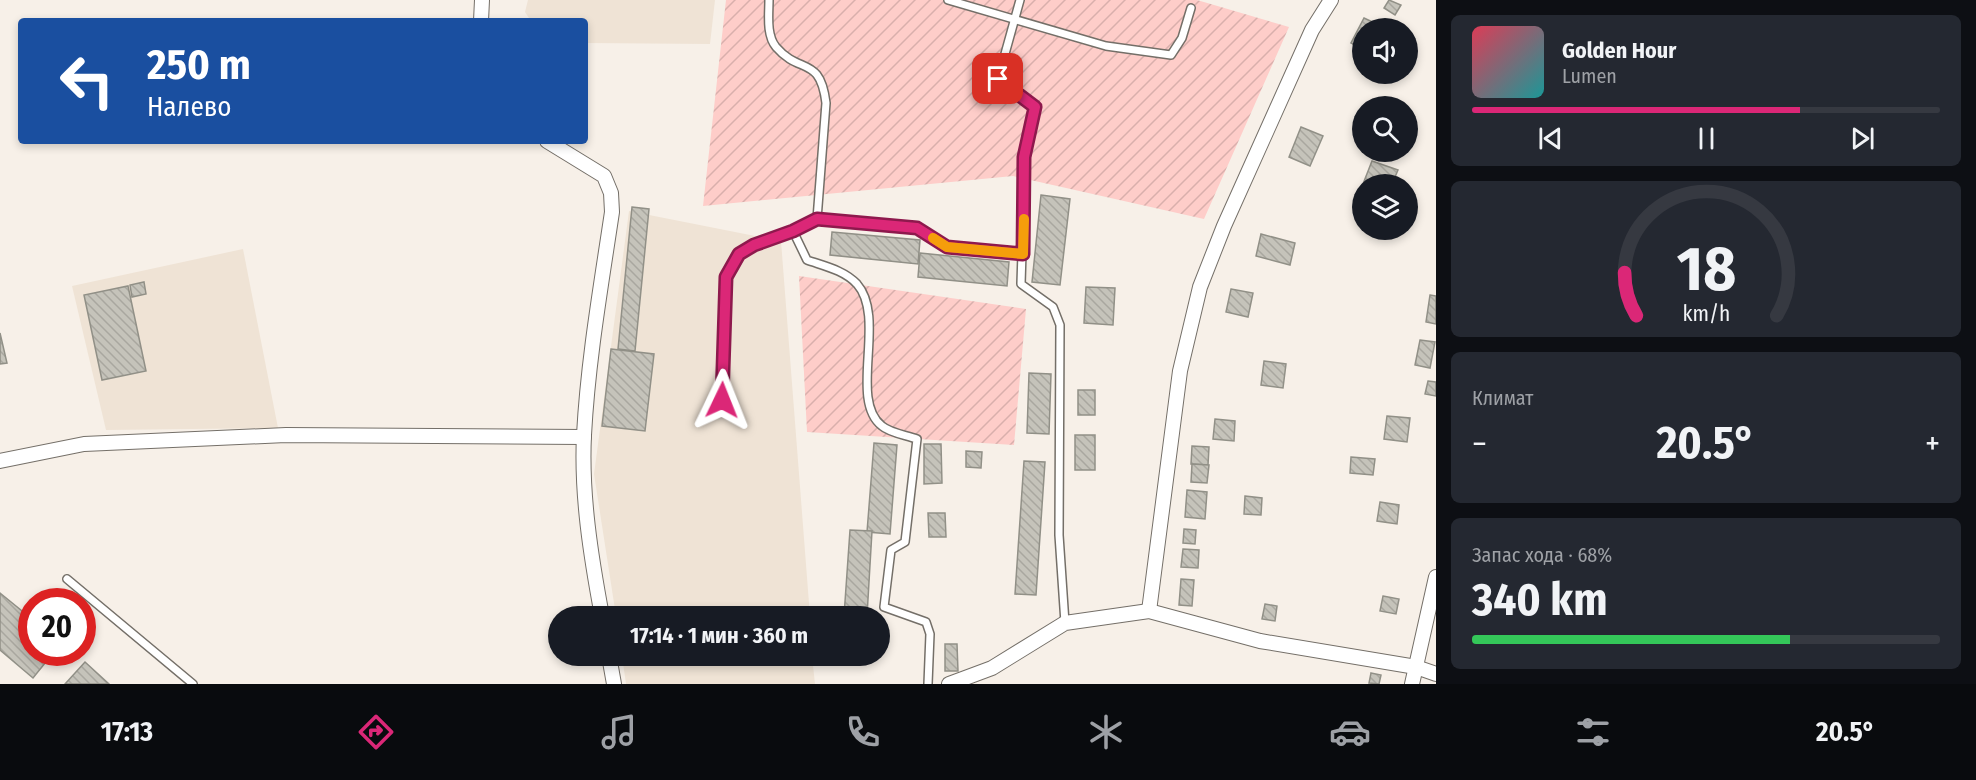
<!DOCTYPE html>
<html lang="ru">
<head>
<meta charset="utf-8">
<style>
	:root { --surface:#171b24; --page:#242831; --text:#f1f3f6; --muted:#9ea1a6; --line:#363941; --accent:#db2777 }
	body { margin:0; font-family:"Fira Sans Condensed",sans-serif; background:var(--page); color:var(--text); height:100vh; display:flex; flex-direction:column; font-size:22px; white-space:nowrap }
	* { box-sizing:border-box; margin:0 }
	p { font-size:20px; color:var(--muted) }
	.icon { flex:none; width:33px; height:33px; fill:none; stroke:currentColor; stroke-width:2; stroke-linecap:round; stroke-linejoin:round }
	.map { position:relative; flex:1; overflow:hidden }
	.sheet { display:flex; flex-direction:column; gap:15px; padding:15px; background:#0d0f14; width:540px }
	.sheet>* { flex:none }
	.banner { position:absolute; left:18px; top:18px; width:570px; height:126px; border-radius:6px; box-shadow:0 3px 9px #0003; background:#1a4fa0; color:#fff; overflow:hidden }
	.tools { position:absolute; left:1352px; top:18px; display:grid; gap:12px }
	.tools a { display:grid; place-items:center; width:66px; height:66px; border-radius:50%; background:var(--surface); box-shadow:0 3px 9px #0003; font-size:30px }
	.speed { position:absolute; left:18px; top:588px; display:flex; gap:12px; font-size:30px; font-weight:700; text-align:center }
	.speed>* { display:grid; place-content:center; width:78px; height:78px; border-radius:50%; background:var(--surface); box-shadow:0 3px 9px #0003; line-height:1 }
	.speed .limit { border:9px solid #d22; background:#fff; color:#111 }
	.pin { position:absolute; display:grid; place-items:center; width:51px; height:51px; color:#fff; margin:-26px; border-radius:12px; box-shadow:0 3px 9px #0006 }
	.me { position:absolute; width:66px; margin:-33px; rotate:2deg; stroke-linejoin:round; filter:drop-shadow(0 0 4px #0008) }
	.turn { display:flex; align-items:center; gap:21px; height:126px; padding:0 30px; font-size:27px }
	.turn .icon { width:78px; height:78px; stroke-width:2.5 }
	.turn b { display:block; font-size:42px; line-height:51px }
	.big { font-size:45px; font-weight:700; line-height:1.1 }
	.sheet .tile { flex:1; display:flex; flex-direction:column; justify-content:center; gap:9px; min-width:0; padding:0 21px; border-radius:9px; background:var(--page) }
	.sheet .dial { align-items:center; gap:0 }
	.dial svg { height:156px; overflow:visible; fill:none; stroke:var(--line); stroke-width:7; stroke-linecap:round; text-anchor:middle }
	.dial text { fill:var(--text); stroke:none }
	.song { display:flex; align-items:center; gap:18px }
	.cover { width:72px; height:72px; border-radius:9px; background:linear-gradient(135deg,hsl(350 70% 55%),hsl(180 70% 35%)) }
	.played { height:6px; border-radius:3px; background:linear-gradient(90deg,var(--accent) 70%,var(--line) 70%) }
	.keys { display:flex; justify-content:space-around; direction:ltr }
	.heat { display:flex; justify-content:space-between; align-items:center; font-size:33px; direction:ltr }
	.charge { height:9px; border-radius:4px; background:linear-gradient(90deg,#34c759 68%,var(--line) 0) }
	.trip { position:absolute; left:548px; top:606px; width:342px; height:60px; border-radius:30px; background:var(--surface); box-shadow:0 3px 9px #0003; font-weight:700; line-height:60px; text-align:center }
	.menu { display:flex; height:96px; justify-content:space-around; align-items:center; background:#090b0e; color:var(--muted) }
	.menu .icon { width:42px; height:42px }
	.menu .on { color:var(--accent) }
	.menu b { font-size:27px; color:var(--text) }
	main { display:flex; flex:1; min-height:0 }
	.map>svg:first-child { display:block }
	.built { fill:#efe3d5 }
	.garden { fill:url(#garden-furrows) }
	.building { fill:url(#building-back-hatch); stroke:#919087; stroke-width:1.5 }
	.lines { fill:none; stroke-linecap:round; stroke-linejoin:round }
	.lane-casing { stroke:#746f68; stroke-width:10 }
	.street-casing { stroke:#746f68; stroke-width:16 }
	.lane { stroke:#fff; stroke-width:7 }
	.street { stroke:#fff; stroke-width:14 }
	.route-casing { stroke:#8e194d; stroke-width:15 }
	.route { stroke:#db2777; stroke-width:10 }
	.slow { stroke:#f59e0b; stroke-width:10 }
</style>
</head>
<body>
<main>
<div class="map">
<svg width="1436" height="684" viewBox="0 0 1436 684">
	<defs>
		<pattern id="garden-furrows" width="10" height="10" patternUnits="userSpaceOnUse" patternTransform="scale(1.5)"><rect width="10" height="10" fill="#fecdc9"/><path d="M-1 1l2-2M0 10L10 0M9 11l2-2" fill="none" stroke="#d9afac"/></pattern>
		<pattern id="building-back-hatch" width="6" height="6" patternUnits="userSpaceOnUse" patternTransform="scale(1.5)"><rect width="6" height="6" fill="#c5c3ba"/><path d="M-1 5l2 2M0 0l6 6M5-1l2 2" fill="none" stroke="#a9a79f"/></pattern>
	</defs>
	<rect width="100%" height="100%" fill="#f7f0e8"/>
	<!-- built -->
	<g class="built">
		<polygon points="528,0 715,0 710,44 585,43 585,21 531,21 525,12"/>
		<polygon points="629,211 781,241 810,616 616,616 594,474"/>
		<polygon points="243,249 278,428 106,430 72,286"/>
		<polygon points="622,656 812,656 815,684 626,684"/>
	</g>
	<!-- garden -->
	<g class="garden">
		<polygon points="726,0 1197,0 1289,27 1204,219 1013,176 703,206"/>
		<polygon points="799,276 1026,309 1014,445 807,432"/>
	</g>
	<!-- building -->
	<g class="building">
		<polygon points="1389,0 1401,5 1395,15 1384,8"/>
		<polygon points="1364,18 1381,26 1362,28 1362,49 1351,43"/>
		<polygon points="1301,127 1323,136 1310,166 1289,157"/>
		<polygon points="1372,161 1398,170 1392,184 1363,184"/>
		<polygon points="1041,195 1070,199 1060,285 1032,282"/>
		<polygon points="632,207 649,209 635,351 618,349"/>
		<polygon points="832,232 920,240 918,264 830,255"/>
		<polygon points="1261,234 1295,243 1290,265 1256,256"/>
		<polygon points="920,253 1009,262 1007,286 918,277"/>
		<polygon points="144,282 146,294 132,297 130,285"/>
		<polygon points="128,286 146,371 102,380 84,295"/>
		<polygon points="1086,287 1115,288 1113,325 1084,323"/>
		<polygon points="1231,289 1253,293 1248,317 1226,312"/>
		<polygon points="1430,295 1436,296 1436,324 1426,322"/>
		<polygon points="0,333 7,363 0,364"/>
		<polygon points="1420,340 1435,342 1430,368 1415,365"/>
		<polygon points="611,349 654,354 645,431 602,426"/>
		<polygon points="1264,361 1286,364 1283,388 1261,385"/>
		<polygon points="1029,373 1051,374 1049,434 1027,433"/>
		<polygon points="1428,381 1436,382 1436,396 1425,394"/>
		<rect x="1078" y="390" width="17" height="25"/>
		<polygon points="1387,416 1410,418 1407,442 1384,439"/>
		<polygon points="1215,419 1235,421 1234,441 1213,439"/>
		<rect x="1075" y="435" width="20" height="35"/>
		<polygon points="874,443 897,445 890,534 867,532"/>
		<polygon points="924,444 941,444 942,483 924,484"/>
		<polygon points="1192,446 1209,447 1208,465 1191,464"/>
		<polygon points="966,451 982,452 981,468 966,467"/>
		<polygon points="1351,457 1375,459 1373,475 1350,473"/>
		<polygon points="1024,461 1045,462 1036,595 1015,594"/>
		<polygon points="1192,464 1209,465 1207,483 1191,482"/>
		<polygon points="1187,490 1207,492 1205,519 1185,517"/>
		<polygon points="1245,496 1262,498 1261,515 1244,514"/>
		<polygon points="1380,502 1399,505 1397,524 1377,521"/>
		<polygon points="928,513 945,513 946,537 929,537"/>
		<polygon points="1184,529 1196,530 1195,544 1183,543"/>
		<polygon points="850,530 872,531 867,616 844,616"/>
		<polygon points="1183,549 1199,550 1198,568 1181,567"/>
		<polygon points="1181,579 1194,580 1192,606 1179,605"/>
		<polygon points="0,593 32,619 32,652 54,652 33,678 0,650"/>
		<polygon points="1383,596 1399,599 1396,614 1380,611"/>
		<polygon points="1265,604 1277,606 1275,621 1262,619"/>
		<polygon points="945,644 957,644 958,671 945,671"/>
		<polygon points="85,662 109,684 65,684"/>
		<polygon points="1371,673 1381,675 1379,684 1369,683"/>
	</g>
	<g class="lines">
		<defs>
			<g id="lane">
				<polyline points="948,0 1106,46 1171,55 1182,38 1191,8"/>
				<polyline points="1020,0 998,79 1035,107 1025,157 1021,284 1053,307 1060,325 1059,535 1065,623"/>
				<polyline points="817,219 917,228 947,247 1023,254"/>
				<path d="M 793,231 L 807,260 C 824,266 844,270 857,284 C 887,318 848,400 882,426 C 890,433 906,435 917,439 L 905,542 L 891,550 L 884,607 L 926,622 L 930,634 L 928,684"/>
				<path d="M 722,400 L 726,277 L 739,253 L 817,219 L 826,103 C 820,55 800,75 776,47 C 766,35 769,14 769,0"/>
				<polyline points="67,579 193,684"/>
			</g>
			<g id="street">
				<polyline points="481,21 482,0"/>
				<path d="M 547,141 L 604,176 L 611,193 L 612,212 C 601,286 588,360 584,435 C 581,495 591,557 602,616"/>
				<polyline points="0,461 84,444 286,435 584,437"/>
				<polyline points="1149,611 1180,371 1200,287 1224,226 1312,30 1331,0"/>
				<polyline points="609,656 614,684"/>
				<polyline points="949,684 992,668 1065,623 1149,611 1260,641 1416,667 1436,674"/>
				<polyline points="1412,684 1436,577"/>
			</g>
		</defs>
		<!-- lane casing -->
		<use href="#lane" class="lane-casing"/>
		<!-- street casing -->
		<use href="#street" class="street-casing"/>
		<!-- lane -->
		<use href="#lane" class="lane"/>
		<!-- street -->
		<use href="#street" class="street"/>
	</g>
	<g class="lines">
		<defs>
			<polyline id="route" points="722,400 726,277 739,254 754,245 793,231 817,219 917,228 947,247 1023,254 1024,157 1035,107 998,79"/>
		</defs>
		<!-- route casing -->
		<use href="#route" class="route-casing"/>
		<!-- route -->
		<use href="#route" class="route"/>
		<!-- slow -->
		<polyline class="slow" points="933,238 947,247 1023,254 1024,219"/>
	</g>
</svg>
<div class="tools">
<a><svg class="icon" aria-label="sound" viewBox="0 0 24 24"><path d="M4 9h4l5-4v14l-5-4H4zM17 9q2 3 0 6"/></svg></a>
<a><svg class="icon" aria-label="search" viewBox="0 0 24 24"><circle cx="10" cy="10" r="6"/><path d="M15 15l6 6"/></svg></a>
<a><svg class="icon" aria-label="layers" viewBox="0 0 24 24"><path d="M12 4l9 5-9 5-9-5zM3 14l9 5 9-5"/></svg></a>
</div>
<div class="speed"><div class="limit">20</div></div>
<div class="pin" style="left:998px;top:79px;background:#d93025"><svg class="icon" aria-label="arrive" viewBox="0 0 24 24"><path d="M6 21V4h12l-3 4 3 4H6"/></svg></div>
<svg class="me" style="left:722px;top:400px" viewBox="-20 -20 40 40"><path d="M0-17L14 15 0 8-14 15z" fill="#db2777" stroke="#fff" stroke-width="4"/></svg>
<div class="trip">17:14 · 1 мин · 360 m</div>
<div class="banner">
<div class="turn"><svg class="icon" aria-label="left" viewBox="0 0 24 24"><path d="M17 20v-9H6M10 6l-5 5 5 5"/></svg><div><b>250 m</b>Налево</div></div>
</div>
</div>
<section class="sheet">
<div class="tile">
<div class="song"><i class="cover"></i><div><b>Golden Hour</b><p>Lumen</p></div></div>
<div class="played"></div>
<div class="keys"><svg class="icon" aria-label="previous" viewBox="0 0 24 24"><path d="M18 5L8 12l10 7zM5 5v14"/></svg><svg class="icon" aria-label="pause" viewBox="0 0 24 24"><path d="M8 5v14M16 5v14"/></svg><svg class="icon" aria-label="next" viewBox="0 0 24 24"><path d="M6 5l10 7-10 7zM19 5v14"/></svg></div>
</div>
<div class="tile dial"><svg viewBox="0 0 100 80">
<path d="M14 69A42 42 0 1 1 86 69"/>
<path d="M14 69A42 42 0 0 1 8 47" stroke="#db2777"/>
<text x="50" y="56" font-size="32" font-weight="700">18</text>
<text x="50" y="72" font-size="11">km/h</text>
</svg></div>
<div class="tile"><p>Климат</p>
<div class="heat"><a>−</a><b class="big">20.5°</b><a>+</a></div>
</div>
<div class="tile"><p>Запас хода · 68%</p><b class="big">340 km</b><div class="charge"></div></div>
</section>
</main>
<nav class="menu">
<b>17:13</b>
<svg class="icon on" aria-label="directions" viewBox="0 0 24 24"><path d="M12 3l9 9-9 9-9-9zM9 14v-3h6M13 9l2 2-2 2"/></svg>
<svg class="icon" aria-label="music" viewBox="0 0 24 24"><path d="M9 18V5l10-2v13"/><circle cx="6" cy="18" r="3"/><circle cx="16" cy="16" r="3"/></svg>
<svg class="icon" aria-label="phone" viewBox="0 0 24 24"><path d="M5 4h4l2 5-3 2q2 4 5 5l2-3 5 2v4C11 20 4 13 5 4z"/></svg>
<svg class="icon" aria-label="climate" viewBox="0 0 24 24"><path d="M12 3v18M4 7l16 10M4 17L20 7"/></svg>
<svg class="icon" aria-label="car" viewBox="0 0 24 24"><path d="M5 17H2v-5l4-1 3-4h7l3 4 3 1v5h-3M9 17h6M6 11h13"/><circle cx="7" cy="17" r="2"/><circle cx="17" cy="17" r="2"/></svg>
<svg class="icon" aria-label="filters" viewBox="0 0 24 24"><path d="M4 7h16M4 17h16"/><circle cx="9" cy="7" r="2"/><circle cx="15" cy="17" r="2"/></svg>
<b>20.5°</b>
</nav>
</body>
</html>
